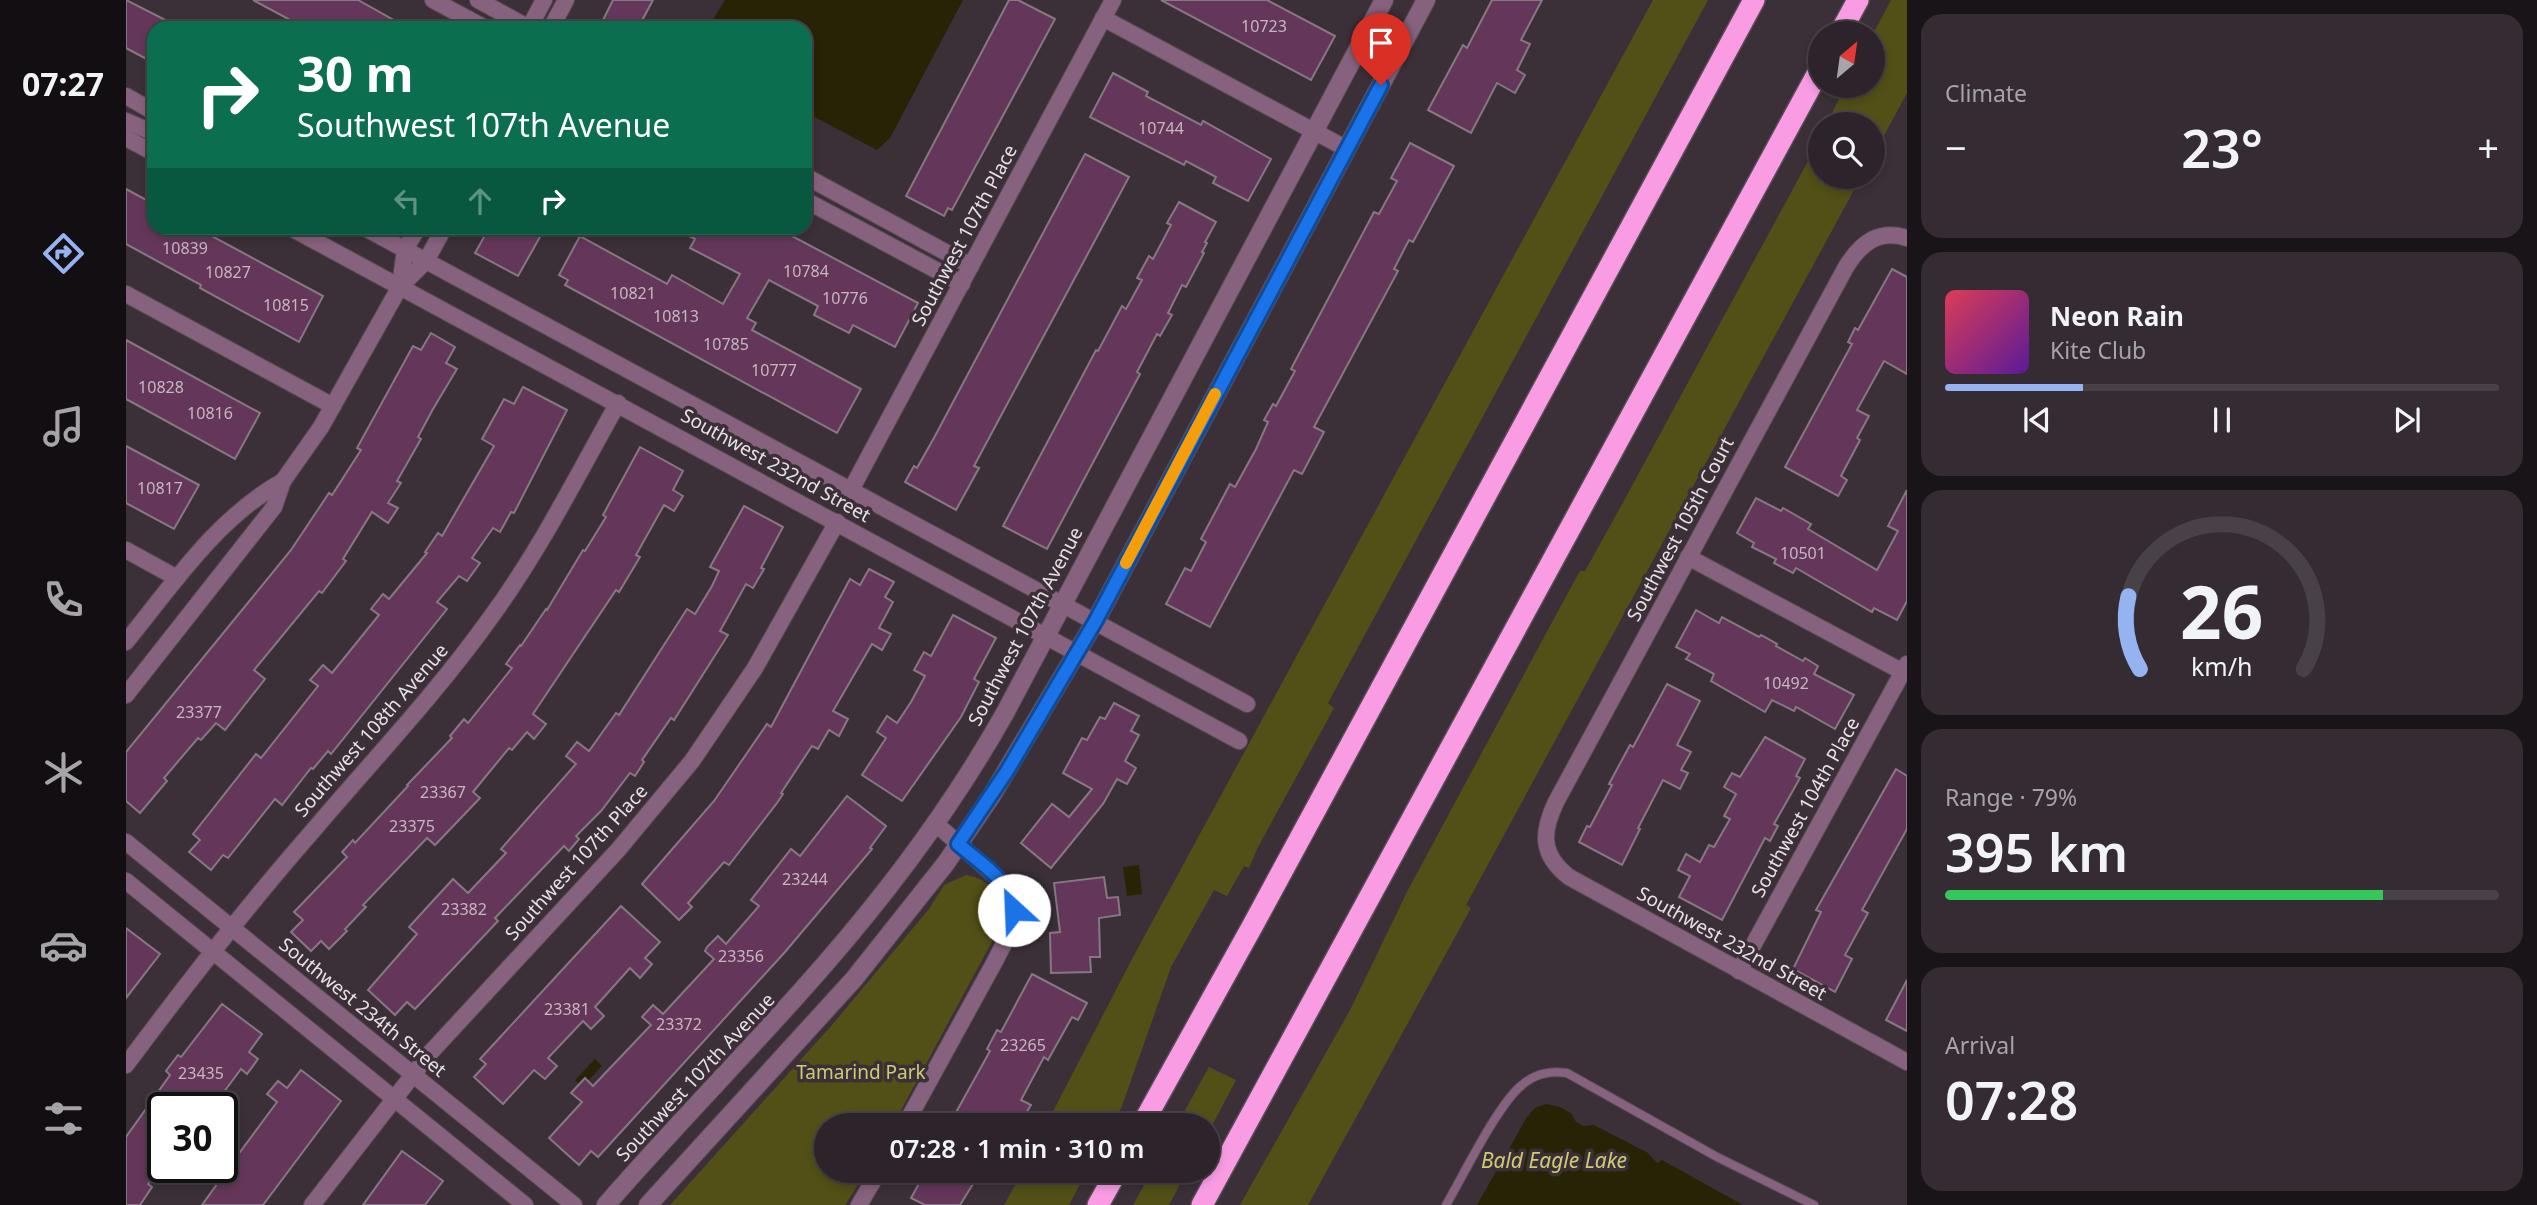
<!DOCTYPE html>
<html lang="en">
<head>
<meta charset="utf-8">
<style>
	:root { --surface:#2c242a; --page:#342c32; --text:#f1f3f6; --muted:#a6a4a8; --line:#484147; --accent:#95b2f1 }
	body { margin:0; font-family:"Noto Sans",sans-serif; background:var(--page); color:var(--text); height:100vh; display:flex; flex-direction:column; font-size:26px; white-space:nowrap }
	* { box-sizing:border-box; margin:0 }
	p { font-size:23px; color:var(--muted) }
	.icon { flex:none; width:38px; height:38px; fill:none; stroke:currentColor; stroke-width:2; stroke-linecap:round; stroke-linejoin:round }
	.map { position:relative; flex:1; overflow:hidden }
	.side { display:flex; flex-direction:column; gap:14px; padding:14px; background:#181417; width:630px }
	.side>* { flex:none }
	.banner { position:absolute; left:21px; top:21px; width:665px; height:214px; border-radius:21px; box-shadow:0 4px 10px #0003,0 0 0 2px var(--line); background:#0b6e4f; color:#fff; overflow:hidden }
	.needle { width:46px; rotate:29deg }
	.tools { position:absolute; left:1682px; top:21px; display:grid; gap:14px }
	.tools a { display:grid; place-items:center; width:77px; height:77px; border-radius:50%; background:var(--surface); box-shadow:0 4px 10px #0003,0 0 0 2px var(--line); font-size:35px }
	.speed { position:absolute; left:21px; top:1092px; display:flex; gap:14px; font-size:35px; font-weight:700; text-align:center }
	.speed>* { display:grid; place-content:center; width:91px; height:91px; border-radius:50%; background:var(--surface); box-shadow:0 4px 10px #0003,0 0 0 2px var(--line); line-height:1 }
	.speed .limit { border:4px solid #111; border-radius:10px; background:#fff; color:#111 }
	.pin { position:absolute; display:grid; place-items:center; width:60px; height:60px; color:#fff; margin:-72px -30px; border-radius:50% 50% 50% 0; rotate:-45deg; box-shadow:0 0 7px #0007 }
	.pin .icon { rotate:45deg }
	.me { position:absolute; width:77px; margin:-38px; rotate:335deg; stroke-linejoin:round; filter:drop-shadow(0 0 5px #0008) }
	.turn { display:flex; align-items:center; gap:24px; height:147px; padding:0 35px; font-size:32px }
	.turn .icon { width:91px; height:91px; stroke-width:2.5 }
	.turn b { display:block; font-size:49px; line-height:60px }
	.lanes { display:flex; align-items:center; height:66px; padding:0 35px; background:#0003; justify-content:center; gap:35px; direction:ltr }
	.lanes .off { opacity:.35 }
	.big { font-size:52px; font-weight:600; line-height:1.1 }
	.side .widget { flex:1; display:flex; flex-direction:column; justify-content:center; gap:10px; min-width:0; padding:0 24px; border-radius:21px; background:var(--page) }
	.side .dial { align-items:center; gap:0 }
	.dial svg { height:182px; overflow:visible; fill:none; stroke:var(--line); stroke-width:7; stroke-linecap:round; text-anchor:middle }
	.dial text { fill:var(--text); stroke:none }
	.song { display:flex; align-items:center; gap:21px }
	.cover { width:84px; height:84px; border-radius:10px; background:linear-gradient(135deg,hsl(350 70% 55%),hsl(270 70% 35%)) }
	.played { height:7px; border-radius:4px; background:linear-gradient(90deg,var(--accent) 25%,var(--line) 25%) }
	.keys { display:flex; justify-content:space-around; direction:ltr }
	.heat { display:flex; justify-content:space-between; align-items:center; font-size:38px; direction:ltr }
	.charge { height:10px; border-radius:5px; background:linear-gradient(90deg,#34c759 79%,var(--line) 0) }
	.trip { position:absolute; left:688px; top:1113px; width:406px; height:70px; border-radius:35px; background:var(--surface); box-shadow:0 4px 10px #0003,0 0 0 2px var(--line); font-weight:600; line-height:70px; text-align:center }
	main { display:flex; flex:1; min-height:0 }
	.dock { display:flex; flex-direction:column; width:126px; justify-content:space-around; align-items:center; background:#120e11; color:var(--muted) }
	.dock .icon { width:49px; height:49px }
	.dock .active { color:var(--accent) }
	.dock b { font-size:32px; color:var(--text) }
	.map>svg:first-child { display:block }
	.green { fill:#525017 }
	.water { fill:#262404 }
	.building { fill:#64375a; stroke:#867882; stroke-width:2 }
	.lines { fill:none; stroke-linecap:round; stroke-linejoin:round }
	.service-casing { stroke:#574c54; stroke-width:10 }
	.minor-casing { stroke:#574c54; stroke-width:18 }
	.tertiary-casing { stroke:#574c54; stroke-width:20 }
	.motorway-casing { stroke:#574c54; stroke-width:24 }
	.service { stroke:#87627e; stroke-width:8 }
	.minor { stroke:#87627e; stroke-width:16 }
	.tertiary { stroke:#87627e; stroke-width:18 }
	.motorway { stroke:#f99ce4; stroke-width:21 }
	.route-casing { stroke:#114b97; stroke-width:18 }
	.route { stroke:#1a73e8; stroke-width:12 }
	.slow { stroke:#f59e0b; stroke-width:12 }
	.labels { text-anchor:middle; stroke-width:7; stroke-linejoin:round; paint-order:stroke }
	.number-label { font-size:16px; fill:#c6b6c2 }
	.street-label { font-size:19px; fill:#e7e0e5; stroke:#3b3038 }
	.park-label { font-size:19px; fill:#cfcb73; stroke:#3b3038 }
	.water-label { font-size:21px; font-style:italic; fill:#cfcb73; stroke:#3b3038 }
</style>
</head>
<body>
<main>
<nav class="dock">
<b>07:27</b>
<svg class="icon active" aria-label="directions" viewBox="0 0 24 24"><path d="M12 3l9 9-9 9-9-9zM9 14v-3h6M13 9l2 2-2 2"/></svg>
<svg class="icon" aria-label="music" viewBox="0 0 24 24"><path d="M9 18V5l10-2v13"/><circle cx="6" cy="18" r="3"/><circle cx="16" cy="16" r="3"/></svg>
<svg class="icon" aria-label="phone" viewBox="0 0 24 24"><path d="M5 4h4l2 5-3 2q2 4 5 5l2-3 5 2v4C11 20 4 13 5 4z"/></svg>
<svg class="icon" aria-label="climate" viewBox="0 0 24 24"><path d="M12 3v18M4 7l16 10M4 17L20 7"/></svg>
<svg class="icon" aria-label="car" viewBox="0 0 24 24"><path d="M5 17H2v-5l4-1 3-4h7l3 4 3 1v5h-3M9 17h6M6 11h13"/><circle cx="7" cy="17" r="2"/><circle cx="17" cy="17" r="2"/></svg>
<svg class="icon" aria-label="filters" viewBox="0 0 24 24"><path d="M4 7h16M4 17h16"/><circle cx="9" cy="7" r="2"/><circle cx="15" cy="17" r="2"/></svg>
</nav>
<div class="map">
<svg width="1781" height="1205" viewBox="0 0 1781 1205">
	<rect width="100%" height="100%" fill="#3b3038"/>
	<!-- green -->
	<g class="green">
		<polygon points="1527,0 1582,0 1202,703 1208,708 1132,847 1123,868 1118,866 1101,896 1088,890 1045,967 996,1106 986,1125 920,1125 1006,959"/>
		<polygon points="1765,0 1781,0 1781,93 1747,156 1746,124 1701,124 1719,86 1746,86 1747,34"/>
		<polygon points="1694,139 1694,177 1735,177 1340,905 1345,908 1182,1205 1114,1205 1224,1010 1282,890 1431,613 1454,571 1459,571 1488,519"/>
		<path d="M 840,875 C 867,880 879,898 875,925 L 767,1125 L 700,1125 L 700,1171 L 741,1171 L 719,1205 L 544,1205 L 706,1025 L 803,909 L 818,885 Z"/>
		<polygon points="1083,1067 1110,1080 1082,1133 1082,1125 1051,1125"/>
		<polygon points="897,1171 961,1171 943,1205 878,1205"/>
		<polygon points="1026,1171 1061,1171 1043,1205 1007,1205"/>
	</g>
	<!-- water -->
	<g class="water">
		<polygon points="599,0 837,0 764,138 751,150 679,112 679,28 582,28"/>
		<polygon points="1013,865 1016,894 1001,896 997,867"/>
		<polygon points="469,1059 476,1066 462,1081 459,1078 453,1084 449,1080"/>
		<polygon points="1420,1104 1434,1107 1446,1114 1450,1122 1457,1126 1468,1125 1522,1153 1531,1163 1536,1160 1617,1205 1351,1205 1401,1117 1409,1108"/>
	</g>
	<!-- building -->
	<g class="building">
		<polygon points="0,0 55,28 28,28 28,63 0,48"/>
		<polygon points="127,0 232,0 282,28 179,28"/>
		<polygon points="487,0 527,0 512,28 473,28"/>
		<polygon points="883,0 892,0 929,19 826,210 822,208 818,216 780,196"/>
		<polygon points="1035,0 1141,0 1209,36 1185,80"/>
		<polygon points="1366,0 1416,0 1395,40 1404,44 1391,70 1399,75 1389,93 1371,83 1345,133 1302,110 1337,45 1341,48"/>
		<polygon points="987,73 1022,92 1020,96 1075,125 1077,121 1145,159 1122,201 1087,183 1090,177 1060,161 1058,165 964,117"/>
		<polygon points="1284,143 1328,166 1287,242 1283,240 1268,269 1272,271 1188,427 1198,432 1176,474 1168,470 1084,627 1040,604 1059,568 1065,571 1080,542 1075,539 1104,484 1109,487 1130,449 1142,422 1138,420 1147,404 1150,406 1169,371 1165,369 1248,212 1253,214 1271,181 1265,178"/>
		<polygon points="959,154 1003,177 848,466 853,468 830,510 779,482 788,466 791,468 809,436"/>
		<polygon points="0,189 28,204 28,228 71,228 197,296 173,342 74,288 75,285 0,244"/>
		<polygon points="1053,202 1090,222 1079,242 1081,243 1076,252 1078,253 1060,287 1056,285 1042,313 1046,315 1034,336 1031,334 1011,372 1014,374 921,549 877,526 970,350 972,351 996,306 1000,309 1016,280 1011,278 1023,256 1027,259 1045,225 1041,223"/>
		<polygon points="363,228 419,228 392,276 349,253"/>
		<polygon points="547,228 651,228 792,303 769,347 727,325 723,333 688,315 692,306 643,280 621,318 630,323 626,330 735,389 711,433 439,285 442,280 433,275 454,236 541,284 546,275 597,304 614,274 564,248 569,239"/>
		<polygon points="1766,269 1781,277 1781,374 1758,361 1731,410 1743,416 1731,438 1734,440 1715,476 1721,480 1712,496 1659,467 1726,344 1722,342 1729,328 1732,330"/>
		<polygon points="305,333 329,347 320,363 331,369 307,409 292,437 295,439 271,481 275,483 262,503 272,508 262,523 246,512 217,559 220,561 196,593 193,591 128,670 139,679 99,730 90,723 75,740 72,738 38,778 41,781 14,813 0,801 0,752 165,550 203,493 206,495 235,450 231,448 287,346 295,350"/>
		<polygon points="0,340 134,413 109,459 0,399"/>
		<polygon points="397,387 441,410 388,513 385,512 374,532 367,528 346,558 354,563 341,581 333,576 311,602 321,609 205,754 202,751 187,769 185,768 156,805 149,799 102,858 97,855 85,870 63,852 74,840 67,834 130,754 135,758 192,686 184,680 197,665 206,673 253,615 245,609 257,594 263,599 301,553 299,552 312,533 316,536 368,446 356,439 378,399 388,404"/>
		<polygon points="0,446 73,485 48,529 0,503"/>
		<polygon points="514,447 557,471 547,490 557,496 548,511 538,505 510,555 514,557 493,592 490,590 407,714 420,724 408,739 401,732 386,750 383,748 347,792 354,798 309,845 301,838 237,905 240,907 219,929 221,931 203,949 195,941 185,951 165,932 177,920 168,912 221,857 216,852 227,840 229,843 282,786 281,785 326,738 324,736 338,719 342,723 386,668 380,664 394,645 395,646 420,609 421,610 457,550 459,551 480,517 477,515"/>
		<polygon points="1781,490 1781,601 1771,620 1748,608 1746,612 1670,568 1667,573 1648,563 1650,559 1626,547 1628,543 1611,533 1630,498 1655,511 1657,508 1685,524 1682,529 1751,570 1772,531 1762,526"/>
		<polygon points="618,506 657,527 635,568 638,569 627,588 620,584 594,631 602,635 548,720 545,718 516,760 518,762 509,776 504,773 475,811 450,836 453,839 443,851 438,846 369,918 372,921 289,1009 281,1002 269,1015 242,990 291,934 283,927 327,879 342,893 380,853 375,849 450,764 440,756 451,742 463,751 490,713 493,715 561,609 569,614 586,586 593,571 584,567"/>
		<polygon points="743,569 768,582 759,597 767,602 753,628 765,634 756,650 746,644 707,711 722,719 713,736 703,730 692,749 686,746 655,793 657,794 651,803 603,865 598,862 562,903 566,907 553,920 516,884 588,801 641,724 645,727 724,579 734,585"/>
		<polygon points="1570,610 1593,623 1596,617 1633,637 1635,635 1651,644 1650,646 1677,661 1679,658 1692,666 1688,674 1728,695 1709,729 1670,707 1668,711 1646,700 1639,712 1585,681 1588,674 1560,659 1564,654 1550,647"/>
		<polygon points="827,615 870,638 848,679 853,682 835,717 776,801 736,775 760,738 751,732 761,716 771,723 785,702 799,676 788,670 798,652 805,656"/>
		<polygon points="1541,684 1574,701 1551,745 1565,752 1555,770 1562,773 1554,789 1537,780 1512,828 1514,829 1496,865 1453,842 1461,826 1464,827 1486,785 1483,784 1504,745 1507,747"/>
		<polygon points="988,703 1013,716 1005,731 1013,735 999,761 1010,768 1001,784 991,779 977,804 925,868 895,843 926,804 943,817 966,789 937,773 956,738 961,740 974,717 979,719"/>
		<polygon points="1639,737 1679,759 1670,776 1674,778 1648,824 1652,826 1644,841 1639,838 1596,920 1553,897 1564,876 1552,870 1560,854 1574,862 1583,845 1588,847 1604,819 1598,816 1610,794 1598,787 1606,773 1614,777"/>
		<polygon points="1770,769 1781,776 1781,829 1736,910 1742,913 1719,955 1726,959 1709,992 1667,969 1695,912 1690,910"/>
		<polygon points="721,796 760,826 744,848 746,849 659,952 483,1145 472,1157 465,1151 453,1165 423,1138 456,1102 445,1093 459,1078 467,1086 525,1025 516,1017 527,1005 537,1014 588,959 579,951 581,947 592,936 600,944 633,906 625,900 665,849 674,856"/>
		<polygon points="978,877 981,898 992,897 994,915 973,918 974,957 964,957 965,972 925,973 924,933 934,932 928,883"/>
		<polygon points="495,906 534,942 519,958 526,964 514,978 504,968 469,1007 478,1016 465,1029 457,1021 422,1058 431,1066 419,1079 408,1070 377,1104 348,1077 360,1064 354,1059"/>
		<polygon points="0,928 34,954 0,998"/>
		<polygon points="906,974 961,1003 952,1020 946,1017 922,1060 918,1057 895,1100 905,1105 896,1120 887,1115 881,1125 823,1125 864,1051 861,1049 871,1030 875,1032"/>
		<polygon points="1781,980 1781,1031 1760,1020"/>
		<polygon points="96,1004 136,1034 123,1052 132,1059 121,1074 115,1069 86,1108 37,1108 37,1164 22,1184 26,1187 14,1205 0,1205 0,1137 44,1075 40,1071 52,1055 55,1057"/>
		<polygon points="175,1070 215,1101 137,1205 76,1205 104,1166 96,1161 96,1157 105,1145 114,1152 151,1102 141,1094 152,1081 161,1088"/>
		<polygon points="276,1151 317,1181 299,1205 237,1205"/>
		<polygon points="800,1171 855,1171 834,1205 799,1205 785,1198"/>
	</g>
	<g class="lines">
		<defs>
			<path id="service" d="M 1320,1205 C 1337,1176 1372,1104 1396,1085 C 1410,1073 1424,1071 1441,1073 L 1591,1157 L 1688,1205"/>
			<g id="minor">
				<polyline points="307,0 359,28"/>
				<polyline points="352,0 403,28 418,0"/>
				<polyline points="977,18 1221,149"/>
				<polyline points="425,28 440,0"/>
				<polyline points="0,96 28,112"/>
				<polyline points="0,121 28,133"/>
				<polyline points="0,138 28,153"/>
				<polyline points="679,176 845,266"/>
				<polyline points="679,200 836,284"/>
				<polyline points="165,228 1113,741"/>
				<polyline points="239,228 1121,704"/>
				<path d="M 1781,238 C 1752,229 1735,243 1720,267 L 1430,802 C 1415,833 1415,855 1443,877 L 1781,1062"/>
				<polyline points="274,287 279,249 292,228"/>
				<polyline points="0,294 207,406"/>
				<polyline points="726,488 987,0"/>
				<polyline points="0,550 51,578"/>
				<polyline points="1562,557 1777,672"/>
				<path d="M 0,642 C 47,584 91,518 157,481"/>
				<polyline points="0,695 148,507 157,481 195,427 267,299 274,287 300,261 318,228"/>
				<polyline points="0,842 448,1205"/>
				<polyline points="0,881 399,1205"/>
				<polyline points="1613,971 1781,664"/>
				<path d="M 0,1065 C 59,986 120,907 185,833 C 246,761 310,694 365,617 C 414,550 451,476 492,403"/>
				<polyline points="779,1125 868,963 885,930 888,917 885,896 876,882 809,823"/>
				<polyline points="186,1205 304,1053 492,850 566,761 629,668 711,522"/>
				<polyline points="733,1205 753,1171"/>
			</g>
			<g id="tertiary">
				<path d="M 480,1205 C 551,1123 628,1046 699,964 C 766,887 829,802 879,713 L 1258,0"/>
				<polyline points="522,1205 728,979 820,863 866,795 969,622 1300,0"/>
			</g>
			<g id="motorway">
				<polyline points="1714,33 1732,0"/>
				<polyline points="1016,1125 1127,925 1628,0"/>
				<polyline points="972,1205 991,1171"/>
				<polyline points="1076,1205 1694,69"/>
			</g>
		</defs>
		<!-- service casing -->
		<use href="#service" class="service-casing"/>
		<!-- minor casing -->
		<use href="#minor" class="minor-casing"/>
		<!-- tertiary casing -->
		<use href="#tertiary" class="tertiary-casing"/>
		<!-- motorway casing -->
		<use href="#motorway" class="motorway-casing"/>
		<!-- service -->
		<use href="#service" class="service"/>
		<!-- minor -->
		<use href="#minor" class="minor"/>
		<!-- tertiary -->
		<use href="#tertiary" class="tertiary"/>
		<!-- motorway -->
		<use href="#motorway" class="motorway"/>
	</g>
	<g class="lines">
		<defs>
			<path id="route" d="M 888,910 C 882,878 855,864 832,844 L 881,771 L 969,622 L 1255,85"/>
		</defs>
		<!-- route casing -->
		<use href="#route" class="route-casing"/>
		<!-- route -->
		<use href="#route" class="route"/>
		<!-- slow -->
		<polyline class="slow" points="1000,563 1089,394"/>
	</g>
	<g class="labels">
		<!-- number labels -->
		<g class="number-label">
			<text x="1138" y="32">10723</text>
			<text x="1035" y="134">10744</text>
			<text x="59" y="254">10839</text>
			<text x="680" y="277">10784</text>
			<text x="102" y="278">10827</text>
			<text x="507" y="299">10821</text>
			<text x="719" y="304">10776</text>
			<text x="160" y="311">10815</text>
			<text x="550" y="322">10813</text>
			<text x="600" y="350">10785</text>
			<text x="648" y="376">10777</text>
			<text x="35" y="393">10828</text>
			<text x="84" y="419">10816</text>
			<text x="34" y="494">10817</text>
			<text x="1677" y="559">10501</text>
			<text x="1660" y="689">10492</text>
			<text x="73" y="718">23377</text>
			<text x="317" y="798">23367</text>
			<text x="286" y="832">23375</text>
			<text x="679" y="885">23244</text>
			<text x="338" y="915">23382</text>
			<text x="615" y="962">23356</text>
			<text x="441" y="1015">23381</text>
			<text x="553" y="1030">23372</text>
			<text x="897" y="1051">23265</text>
			<text x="75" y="1079">23435</text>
		</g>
		<!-- street labels -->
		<g class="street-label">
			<text transform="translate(838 235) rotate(-62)" y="7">Southwest 107th Place</text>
			<text transform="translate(650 465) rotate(29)" y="7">Southwest 232nd Street</text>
			<text transform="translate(1554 529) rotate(-62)" y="7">Southwest 105th Court</text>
			<text transform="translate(899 626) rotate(-62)" y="7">Southwest 107th Avenue</text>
			<text transform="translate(245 730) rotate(-49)" y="7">Southwest 108th Avenue</text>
			<text transform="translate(1679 807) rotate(-61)" y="7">Southwest 104th Place</text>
			<text transform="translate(450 862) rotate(-48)" y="7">Southwest 107th Place</text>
			<text transform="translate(1606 943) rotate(29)" y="7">Southwest 232nd Street</text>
			<text transform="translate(237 1007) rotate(39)" y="7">Southwest 234th Street</text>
			<text transform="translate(569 1077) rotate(-47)" y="7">Southwest 107th Avenue</text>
		</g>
		<!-- park labels -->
		<g class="park-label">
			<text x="735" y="1079">Tamarind Park</text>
		</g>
		<!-- water labels -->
		<g class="water-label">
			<text x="1428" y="1168">Bald Eagle Lake</text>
		</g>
	</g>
</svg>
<div class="tools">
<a><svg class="needle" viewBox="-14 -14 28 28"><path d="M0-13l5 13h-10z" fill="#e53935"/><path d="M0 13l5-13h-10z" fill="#a6a4a8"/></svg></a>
<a><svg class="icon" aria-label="search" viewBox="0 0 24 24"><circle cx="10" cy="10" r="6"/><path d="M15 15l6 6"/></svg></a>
</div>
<div class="speed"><div class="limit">30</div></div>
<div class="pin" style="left:1255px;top:85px;background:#d93025"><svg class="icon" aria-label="arrive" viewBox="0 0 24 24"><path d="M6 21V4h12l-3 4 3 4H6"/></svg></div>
<svg class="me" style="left:888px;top:910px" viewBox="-20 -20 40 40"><circle r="19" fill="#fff"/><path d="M0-13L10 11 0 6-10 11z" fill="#1a73e8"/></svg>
<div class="trip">07:28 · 1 min · 310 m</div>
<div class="banner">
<div class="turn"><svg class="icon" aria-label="right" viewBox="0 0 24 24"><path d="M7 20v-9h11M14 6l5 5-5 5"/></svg><div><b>30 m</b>Southwest 107th Avenue</div></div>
<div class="lanes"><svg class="icon off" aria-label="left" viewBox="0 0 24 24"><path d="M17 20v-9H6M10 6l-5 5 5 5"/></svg><svg class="icon off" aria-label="ahead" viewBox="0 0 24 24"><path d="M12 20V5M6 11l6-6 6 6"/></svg><svg class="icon" aria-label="right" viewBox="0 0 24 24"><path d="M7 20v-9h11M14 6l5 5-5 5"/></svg></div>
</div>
</div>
<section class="side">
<div class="widget"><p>Climate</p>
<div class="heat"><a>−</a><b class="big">23°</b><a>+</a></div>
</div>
<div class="widget">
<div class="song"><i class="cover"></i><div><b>Neon Rain</b><p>Kite Club</p></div></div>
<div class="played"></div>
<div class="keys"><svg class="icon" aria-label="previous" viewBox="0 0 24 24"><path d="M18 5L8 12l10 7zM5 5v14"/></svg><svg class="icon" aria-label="pause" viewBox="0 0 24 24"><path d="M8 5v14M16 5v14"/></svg><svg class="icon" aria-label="next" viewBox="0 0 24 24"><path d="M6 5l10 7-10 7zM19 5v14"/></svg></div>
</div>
<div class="widget dial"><svg viewBox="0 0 100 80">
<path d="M14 69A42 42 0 1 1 86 69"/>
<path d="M14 69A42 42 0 0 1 9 37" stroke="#95b2f1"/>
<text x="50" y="56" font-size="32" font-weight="700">26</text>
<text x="50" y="72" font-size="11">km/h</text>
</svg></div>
<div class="widget"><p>Range · 79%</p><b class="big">395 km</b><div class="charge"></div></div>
<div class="widget"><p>Arrival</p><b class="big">07:28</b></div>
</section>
</main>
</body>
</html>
